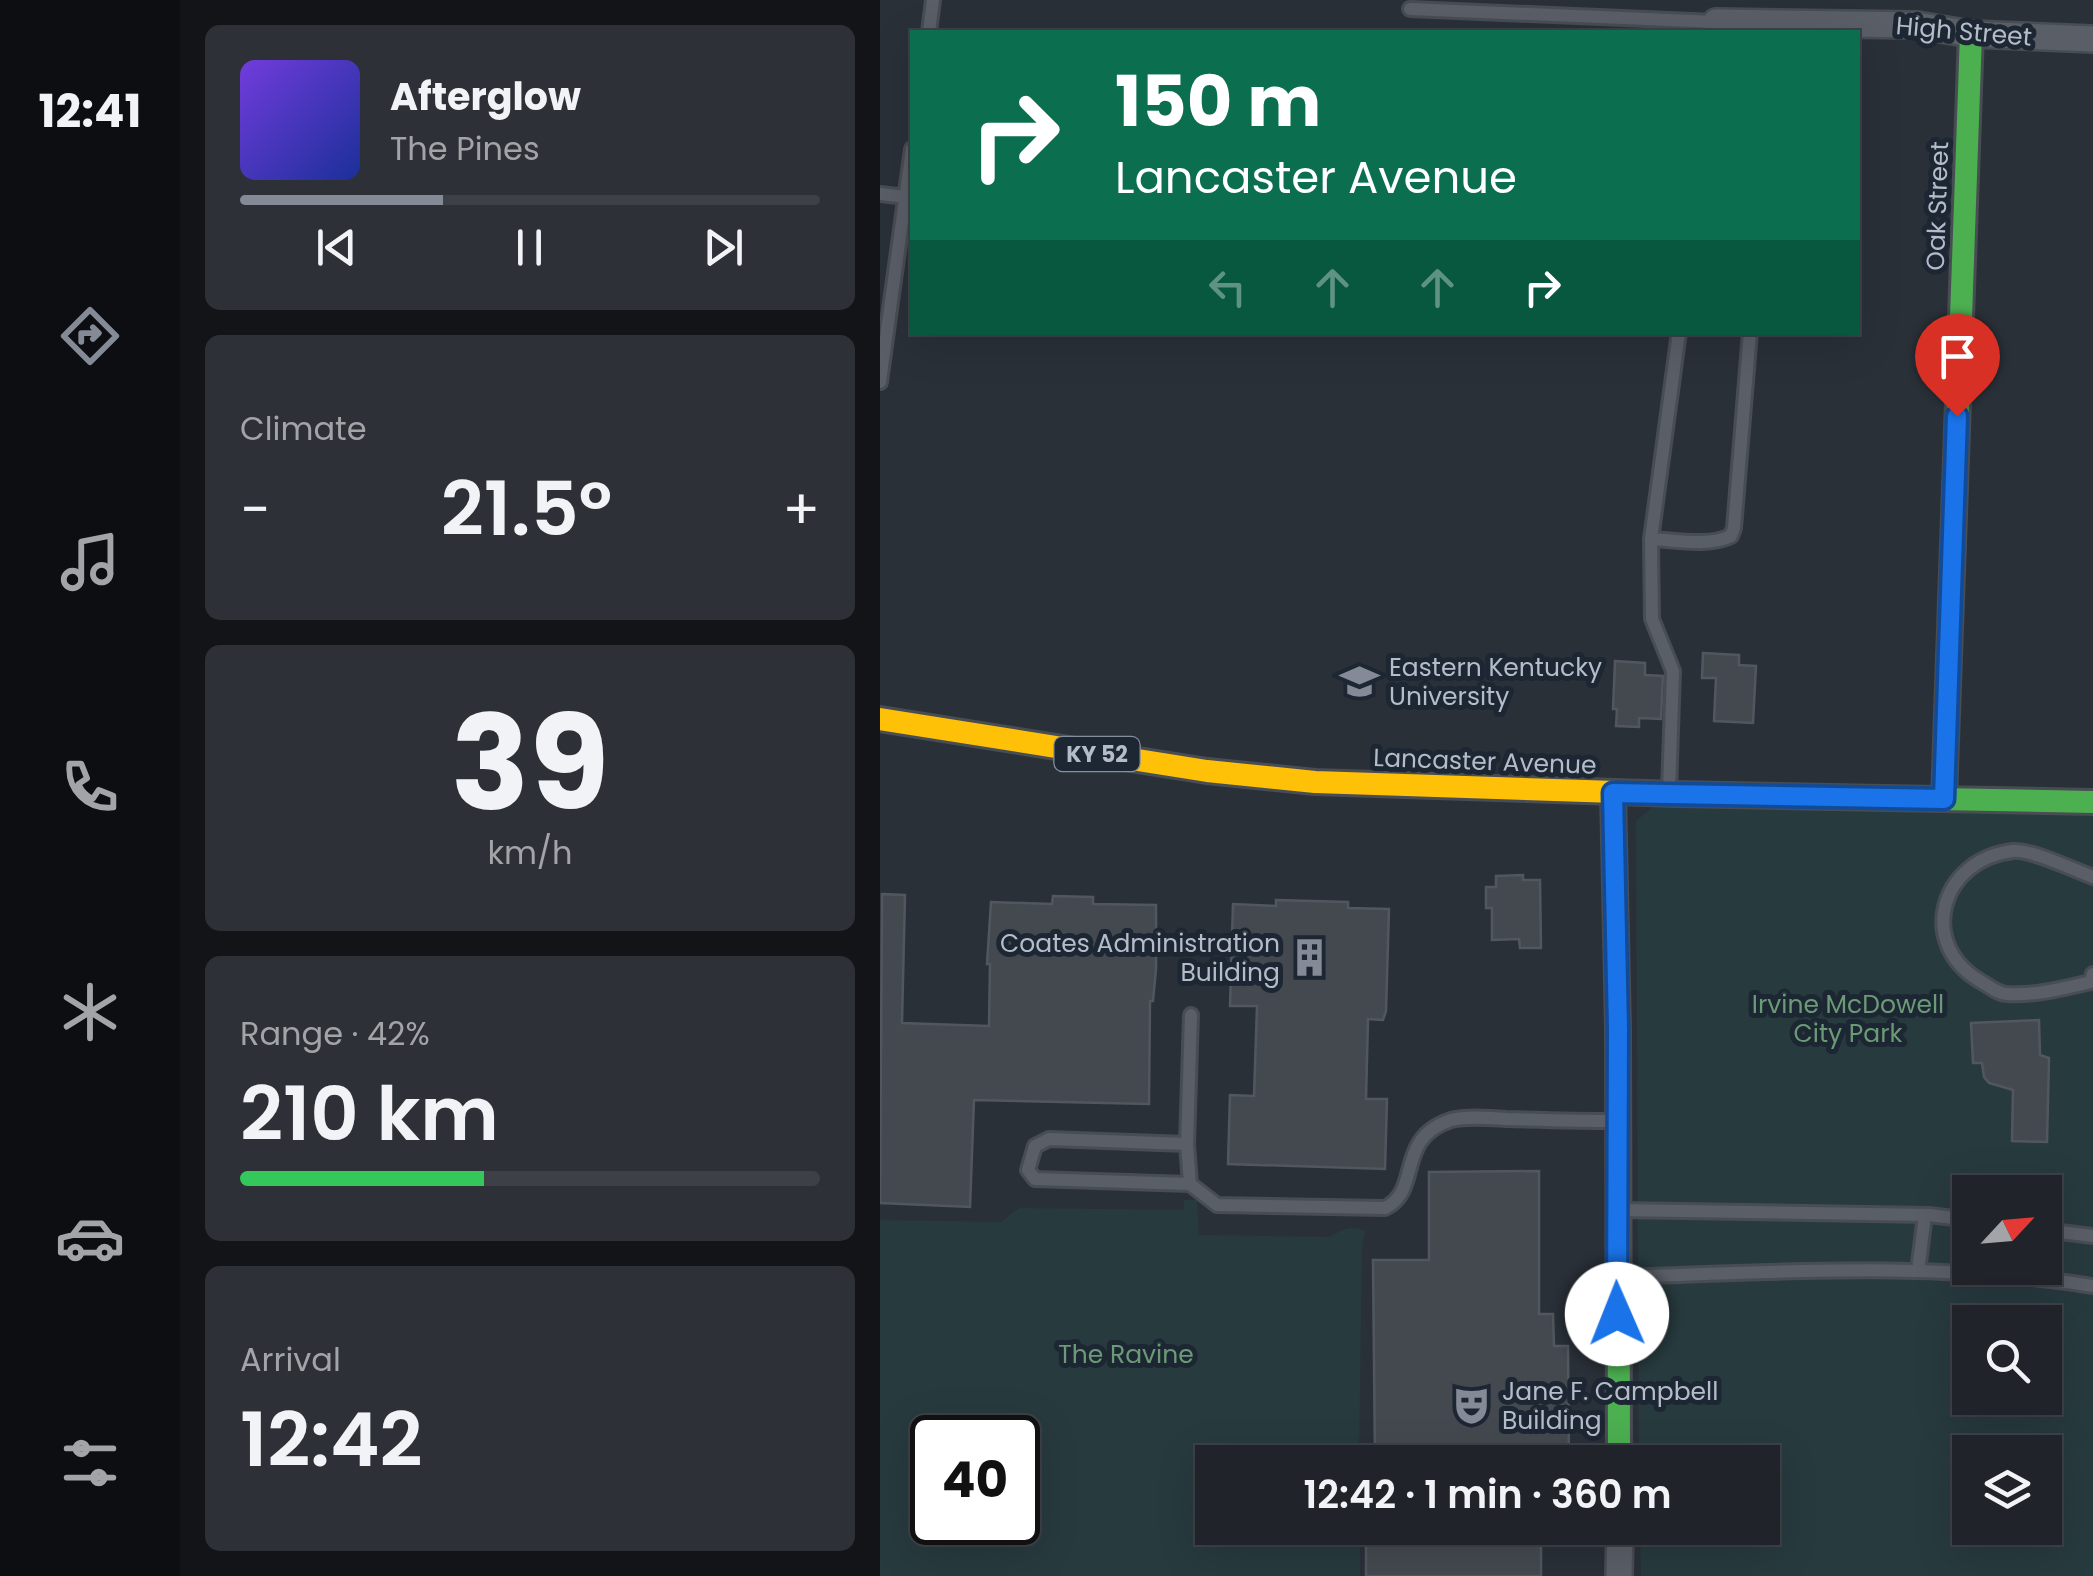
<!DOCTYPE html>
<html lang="en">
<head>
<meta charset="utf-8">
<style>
	:root { --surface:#20242a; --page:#2d3036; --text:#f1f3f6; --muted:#a2a4a8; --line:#3d4147; --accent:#848b96 }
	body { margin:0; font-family:Poppins,sans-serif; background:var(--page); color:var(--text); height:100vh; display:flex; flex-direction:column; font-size:38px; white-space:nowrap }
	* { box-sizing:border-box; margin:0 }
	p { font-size:32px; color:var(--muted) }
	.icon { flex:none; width:55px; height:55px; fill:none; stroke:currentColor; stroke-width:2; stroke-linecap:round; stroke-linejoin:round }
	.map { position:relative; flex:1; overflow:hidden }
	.side { display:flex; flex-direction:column; gap:25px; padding:25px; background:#121417; width:700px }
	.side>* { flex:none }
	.top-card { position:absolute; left:30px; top:30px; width:950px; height:305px; border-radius:0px; box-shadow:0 10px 40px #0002,0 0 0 2px var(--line); background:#0b6e4f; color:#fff; overflow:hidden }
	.needle { width:65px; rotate:64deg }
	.fabs { position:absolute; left:1072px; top:1175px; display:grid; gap:20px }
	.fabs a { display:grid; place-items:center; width:110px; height:110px; border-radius:0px; background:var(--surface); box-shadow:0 10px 40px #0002,0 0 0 2px var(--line); font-size:50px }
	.speed { position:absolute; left:30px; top:1415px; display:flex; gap:20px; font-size:50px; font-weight:700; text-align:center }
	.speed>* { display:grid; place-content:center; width:130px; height:130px; border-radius:50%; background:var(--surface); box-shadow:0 10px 40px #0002,0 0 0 2px var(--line); line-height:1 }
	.speed .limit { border:5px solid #111; border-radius:15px; background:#fff; color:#111 }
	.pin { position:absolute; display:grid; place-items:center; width:85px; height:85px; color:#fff; margin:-102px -42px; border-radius:50% 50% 50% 0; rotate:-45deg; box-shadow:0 0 10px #0007 }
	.pin .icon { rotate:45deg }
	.me { position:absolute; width:110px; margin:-55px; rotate:359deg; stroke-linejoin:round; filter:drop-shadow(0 0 8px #0008) }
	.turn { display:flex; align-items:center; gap:35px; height:210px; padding:0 40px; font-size:45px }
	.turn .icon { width:130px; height:130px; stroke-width:2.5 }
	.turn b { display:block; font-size:70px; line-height:85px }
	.lanes { display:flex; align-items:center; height:95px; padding:0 40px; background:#0003; justify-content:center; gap:50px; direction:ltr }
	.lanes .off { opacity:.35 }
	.big { font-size:75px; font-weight:600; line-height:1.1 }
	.side .card { flex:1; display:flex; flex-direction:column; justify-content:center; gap:15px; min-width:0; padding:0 35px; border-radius:15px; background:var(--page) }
	.side .dial { align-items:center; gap:0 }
	.dial b { font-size:130px; line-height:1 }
	.song { display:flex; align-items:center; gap:30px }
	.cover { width:120px; height:120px; border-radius:15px; background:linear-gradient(135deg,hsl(260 70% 55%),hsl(230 70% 35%)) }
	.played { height:10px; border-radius:5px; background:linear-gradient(90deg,var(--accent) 35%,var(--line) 35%) }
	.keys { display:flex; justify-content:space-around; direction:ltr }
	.heat { display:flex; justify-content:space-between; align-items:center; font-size:55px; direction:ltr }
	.charge { height:15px; border-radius:8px; background:linear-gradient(90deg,#34c759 42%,var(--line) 0) }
	.trip { position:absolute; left:315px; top:1445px; width:585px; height:100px; border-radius:0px; background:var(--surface); box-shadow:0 10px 40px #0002,0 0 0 2px var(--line); font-weight:600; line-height:100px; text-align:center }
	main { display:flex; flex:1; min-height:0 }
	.tabs { display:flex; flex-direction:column; width:180px; justify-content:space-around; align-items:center; background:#0d0e11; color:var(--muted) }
	.tabs .icon { width:70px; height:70px }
	.tabs .active { color:var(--accent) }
	.tabs b { font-size:45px; color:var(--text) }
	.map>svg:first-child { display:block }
	.park { fill:#273a3e; fill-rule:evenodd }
	.building { fill:#444950; stroke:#52575f; stroke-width:2.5 }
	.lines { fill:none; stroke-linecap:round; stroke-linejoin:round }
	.lane-casing { stroke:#484c53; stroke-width:18 }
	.street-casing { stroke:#484c53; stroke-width:30 }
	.fast-casing { stroke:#484c53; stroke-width:28 }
	.slow-casing { stroke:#484c53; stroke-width:28 }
	.lane { stroke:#5a5e66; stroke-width:12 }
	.street { stroke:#5a5e66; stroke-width:25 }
	.fast { stroke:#4caf50; stroke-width:22 }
	.slow { stroke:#ffc107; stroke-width:22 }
	.route-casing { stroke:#114b97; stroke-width:25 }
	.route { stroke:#1a73e8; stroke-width:18 }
	.labels { text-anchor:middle; stroke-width:10; stroke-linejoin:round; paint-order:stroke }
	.shield { fill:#1d2633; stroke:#878f9c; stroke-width:2.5 }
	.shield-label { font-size:22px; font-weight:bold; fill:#b4bcc9 }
	.street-label { font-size:25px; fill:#b4bcc9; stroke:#1d2633 }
	.poi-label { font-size:25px; fill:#b4bcc9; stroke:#1d2633; text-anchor:start }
	.park-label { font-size:25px; fill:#6b9a76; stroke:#1d2633 }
</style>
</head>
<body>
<main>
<nav class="tabs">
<b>12:41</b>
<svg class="icon active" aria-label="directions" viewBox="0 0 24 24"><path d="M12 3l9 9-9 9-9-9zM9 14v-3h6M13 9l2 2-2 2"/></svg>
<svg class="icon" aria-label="music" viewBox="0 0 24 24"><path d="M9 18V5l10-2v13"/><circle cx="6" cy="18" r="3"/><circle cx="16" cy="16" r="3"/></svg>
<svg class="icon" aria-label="phone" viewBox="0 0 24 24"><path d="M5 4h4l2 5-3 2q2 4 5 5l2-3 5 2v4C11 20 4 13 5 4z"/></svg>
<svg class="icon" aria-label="climate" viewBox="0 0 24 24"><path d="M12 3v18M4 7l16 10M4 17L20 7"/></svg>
<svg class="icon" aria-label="car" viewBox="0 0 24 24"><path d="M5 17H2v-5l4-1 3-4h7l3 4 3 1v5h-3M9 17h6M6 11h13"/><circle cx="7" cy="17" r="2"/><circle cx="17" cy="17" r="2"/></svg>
<svg class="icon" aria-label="filters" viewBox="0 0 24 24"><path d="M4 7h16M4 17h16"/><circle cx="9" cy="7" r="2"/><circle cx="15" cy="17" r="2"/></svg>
</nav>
<section class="side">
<div class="card">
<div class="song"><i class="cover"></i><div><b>Afterglow</b><p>The Pines</p></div></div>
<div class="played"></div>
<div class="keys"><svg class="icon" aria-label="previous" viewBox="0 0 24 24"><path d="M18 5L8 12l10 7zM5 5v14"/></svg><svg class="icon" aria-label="pause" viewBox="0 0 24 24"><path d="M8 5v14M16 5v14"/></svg><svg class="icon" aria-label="next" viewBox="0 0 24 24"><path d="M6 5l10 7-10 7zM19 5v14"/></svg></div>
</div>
<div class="card"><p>Climate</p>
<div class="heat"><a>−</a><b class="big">21.5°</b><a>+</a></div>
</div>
<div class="card dial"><b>39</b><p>km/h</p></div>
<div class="card"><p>Range · 42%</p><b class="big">210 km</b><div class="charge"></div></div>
<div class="card"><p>Arrival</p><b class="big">12:42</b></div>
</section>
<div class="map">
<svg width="1213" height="1576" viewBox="0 0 1213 1576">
	<rect width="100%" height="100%" fill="#2a3038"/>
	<!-- park -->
	<g class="park">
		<path d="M 777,803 L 1213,813 L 1213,1576 L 761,1576 L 760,1528 L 882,1528 L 882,1462 L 759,1462 L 756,821 ZM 1090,1192 L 1165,1192 L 1165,1268 L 1090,1268 ZM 1090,1322 L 1165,1322 L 1165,1398 L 1090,1398 ZM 1090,1452 L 1165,1452 L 1165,1528 L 1090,1528 Z"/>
		<path d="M 304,1200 L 317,1200 L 319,1235 L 449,1237 C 462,1230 471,1224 485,1231 L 482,1247 L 479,1462 L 332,1462 L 332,1528 L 480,1528 L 480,1576 L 0,1576 L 0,1220 L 121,1222 L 139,1208 L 303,1210 ZM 52,1438 L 138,1438 L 138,1522 L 52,1522 Z"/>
	</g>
	<!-- building -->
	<g class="building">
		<polygon points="823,653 859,655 859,665 876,666 873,723 834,721 836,678 822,678"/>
		<polygon points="735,661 765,663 765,675 783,676 781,719 759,718 759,727 736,726 737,709 733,709"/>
		<polygon points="643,875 643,880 660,880 661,948 640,948 639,939 612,940 612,908 606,908 606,887 616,887 616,876"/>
		<polygon points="2,894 25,895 22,1023 109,1026 110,964 107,964 111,902 172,904 173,896 213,897 213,904 276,905 276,969 273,1001 270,1001 269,1104 94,1100 90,1207 0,1203"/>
		<polygon points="396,900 468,902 468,908 509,909 506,1011 503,1020 488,1019 486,1099 507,1099 505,1169 348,1164 350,1095 374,1096 377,1006 350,1006 353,904 396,906"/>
		<polygon points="1159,1020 1160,1055 1169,1058 1167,1142 1132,1141 1133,1090 1109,1083 1104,1077 1102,1063 1093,1063 1091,1023"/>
		<polygon points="659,1171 659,1314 673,1314 674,1346 688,1346 689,1460 495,1462 493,1260 549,1260 549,1172"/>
		<rect x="486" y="1528" width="175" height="48"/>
	</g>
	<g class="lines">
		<defs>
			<g id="lane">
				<polyline points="530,9 836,22"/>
				<polyline points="49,32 53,0"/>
				<polyline points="0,194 26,197"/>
				<polyline points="0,382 32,149"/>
				<path d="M 771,539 C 796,540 828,547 851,536 L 854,528 L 870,332"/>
				<polyline points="789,791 793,671 772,619 771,539 799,332"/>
				<path d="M 1213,877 C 1194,870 1151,849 1133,851 C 1061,859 1036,943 1100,981 C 1109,986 1118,994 1127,994 C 1155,996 1185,988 1211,982 L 1213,974"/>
				<path d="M 311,1015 L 307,1144 L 310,1184 L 337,1205 L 505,1208 C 532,1195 525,1164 540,1142 C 547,1131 559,1124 571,1120 C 588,1116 608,1118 626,1119 C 662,1120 698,1121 735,1121"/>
				<polyline points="307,1144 169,1139 155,1146 148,1170 155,1179 310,1184"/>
				<polyline points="738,1210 1049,1215 1090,1220"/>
				<polyline points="1165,1230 1213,1236"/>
				<polyline points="1038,1271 1045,1215"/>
				<path d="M 739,1277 C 896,1272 1057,1261 1213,1286"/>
			</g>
			<g id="street">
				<polyline points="836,22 1037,25 1091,34 1213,39"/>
				<polyline points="739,1576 740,1528"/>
			</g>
			<g id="fast">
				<polyline points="733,793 738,1029 739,1462"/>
				<polyline points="797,794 1213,802"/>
				<polyline points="1064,799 1091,34"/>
			</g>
			<polyline id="slow" points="0,719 327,771 435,782 797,794"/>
		</defs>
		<!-- lane casing -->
		<use href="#lane" class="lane-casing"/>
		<!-- street casing -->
		<use href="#street" class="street-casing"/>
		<!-- fast casing -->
		<use href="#fast" class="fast-casing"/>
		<!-- slow casing -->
		<use href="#slow" class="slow-casing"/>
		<!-- lane -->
		<use href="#lane" class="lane"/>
		<!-- street -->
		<use href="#street" class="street"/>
		<!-- fast -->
		<use href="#fast" class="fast"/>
		<!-- slow -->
		<use href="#slow" class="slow"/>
	</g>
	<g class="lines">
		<defs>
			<polyline id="route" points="737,1314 738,1029 733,793 1064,799 1077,416"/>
		</defs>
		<!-- route casing -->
		<use href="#route" class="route-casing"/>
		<!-- route -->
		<use href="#route" class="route"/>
	</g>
	<!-- icons -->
	<defs>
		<symbol id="university-bare" viewBox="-9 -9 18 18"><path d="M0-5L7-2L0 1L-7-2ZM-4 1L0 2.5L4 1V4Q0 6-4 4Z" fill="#848b96" stroke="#1d2633" stroke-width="2.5" paint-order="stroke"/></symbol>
		<symbol id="building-bare" viewBox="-9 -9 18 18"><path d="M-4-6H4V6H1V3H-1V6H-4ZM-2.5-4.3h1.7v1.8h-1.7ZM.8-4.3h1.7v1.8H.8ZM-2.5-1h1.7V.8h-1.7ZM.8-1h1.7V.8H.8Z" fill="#848b96" stroke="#1d2633" stroke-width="2.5" paint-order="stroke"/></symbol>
		<symbol id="theatre-bare" viewBox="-9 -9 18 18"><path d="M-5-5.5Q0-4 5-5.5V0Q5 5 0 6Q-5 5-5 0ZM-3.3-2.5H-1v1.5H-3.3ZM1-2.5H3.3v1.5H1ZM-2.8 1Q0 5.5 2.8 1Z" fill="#848b96" stroke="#1d2633" stroke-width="2.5" paint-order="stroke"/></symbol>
	</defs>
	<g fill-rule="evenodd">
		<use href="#university-bare" x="452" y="654" width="55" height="55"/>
		<use href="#building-bare" x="402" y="930" width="55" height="55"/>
		<use href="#theatre-bare" x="564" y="1378" width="55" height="55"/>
	</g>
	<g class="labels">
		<!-- shield labels -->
		<rect class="shield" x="174.5" y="737" width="85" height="34" rx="8"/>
		<g class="shield-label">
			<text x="217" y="762">KY 52</text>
		</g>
		<!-- street labels -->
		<g class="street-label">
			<text transform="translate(1084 31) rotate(5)" y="9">High Street</text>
			<text transform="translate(1057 206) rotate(-88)" y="9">Oak Street</text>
			<text transform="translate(605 761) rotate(2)" y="9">Lancaster Avenue</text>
		</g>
		<!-- poi labels -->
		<g class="poi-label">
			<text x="509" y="676">Eastern Kentucky<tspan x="509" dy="29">University</tspan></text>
			<text x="400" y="952" text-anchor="end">Coates Administration<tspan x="400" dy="29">Building</tspan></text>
			<text x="622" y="1400">Jane F. Campbell<tspan x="622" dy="29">Building</tspan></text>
		</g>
		<!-- park labels -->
		<g class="park-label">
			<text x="968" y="1013">Irvine McDowell<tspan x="968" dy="29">City Park</tspan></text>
			<text x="246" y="1363">The Ravine</text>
		</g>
	</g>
</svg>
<div class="fabs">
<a><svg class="needle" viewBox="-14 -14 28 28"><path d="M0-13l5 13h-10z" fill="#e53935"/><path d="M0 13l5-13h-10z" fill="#a2a4a8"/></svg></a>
<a><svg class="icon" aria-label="search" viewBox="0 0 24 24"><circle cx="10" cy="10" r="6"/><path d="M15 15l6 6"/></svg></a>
<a><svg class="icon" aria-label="layers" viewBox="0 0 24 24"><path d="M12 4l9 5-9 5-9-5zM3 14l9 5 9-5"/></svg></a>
</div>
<div class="speed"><div class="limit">40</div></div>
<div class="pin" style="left:1077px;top:416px;background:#d93025"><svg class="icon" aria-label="arrive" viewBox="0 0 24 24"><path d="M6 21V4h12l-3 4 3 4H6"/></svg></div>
<svg class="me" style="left:737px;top:1314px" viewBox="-20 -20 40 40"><circle r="19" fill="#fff"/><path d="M0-13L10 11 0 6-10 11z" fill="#1a73e8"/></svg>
<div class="trip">12:42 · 1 min · 360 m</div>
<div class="top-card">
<div class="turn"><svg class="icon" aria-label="right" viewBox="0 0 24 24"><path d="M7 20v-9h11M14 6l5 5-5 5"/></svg><div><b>150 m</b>Lancaster Avenue</div></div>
<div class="lanes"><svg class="icon off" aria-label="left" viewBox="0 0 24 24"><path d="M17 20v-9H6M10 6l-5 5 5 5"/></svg><svg class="icon off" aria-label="ahead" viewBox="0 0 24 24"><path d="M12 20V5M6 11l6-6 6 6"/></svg><svg class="icon off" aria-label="ahead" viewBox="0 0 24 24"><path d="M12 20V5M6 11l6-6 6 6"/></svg><svg class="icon" aria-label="right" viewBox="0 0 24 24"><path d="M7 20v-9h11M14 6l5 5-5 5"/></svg></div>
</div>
</div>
</main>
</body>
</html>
